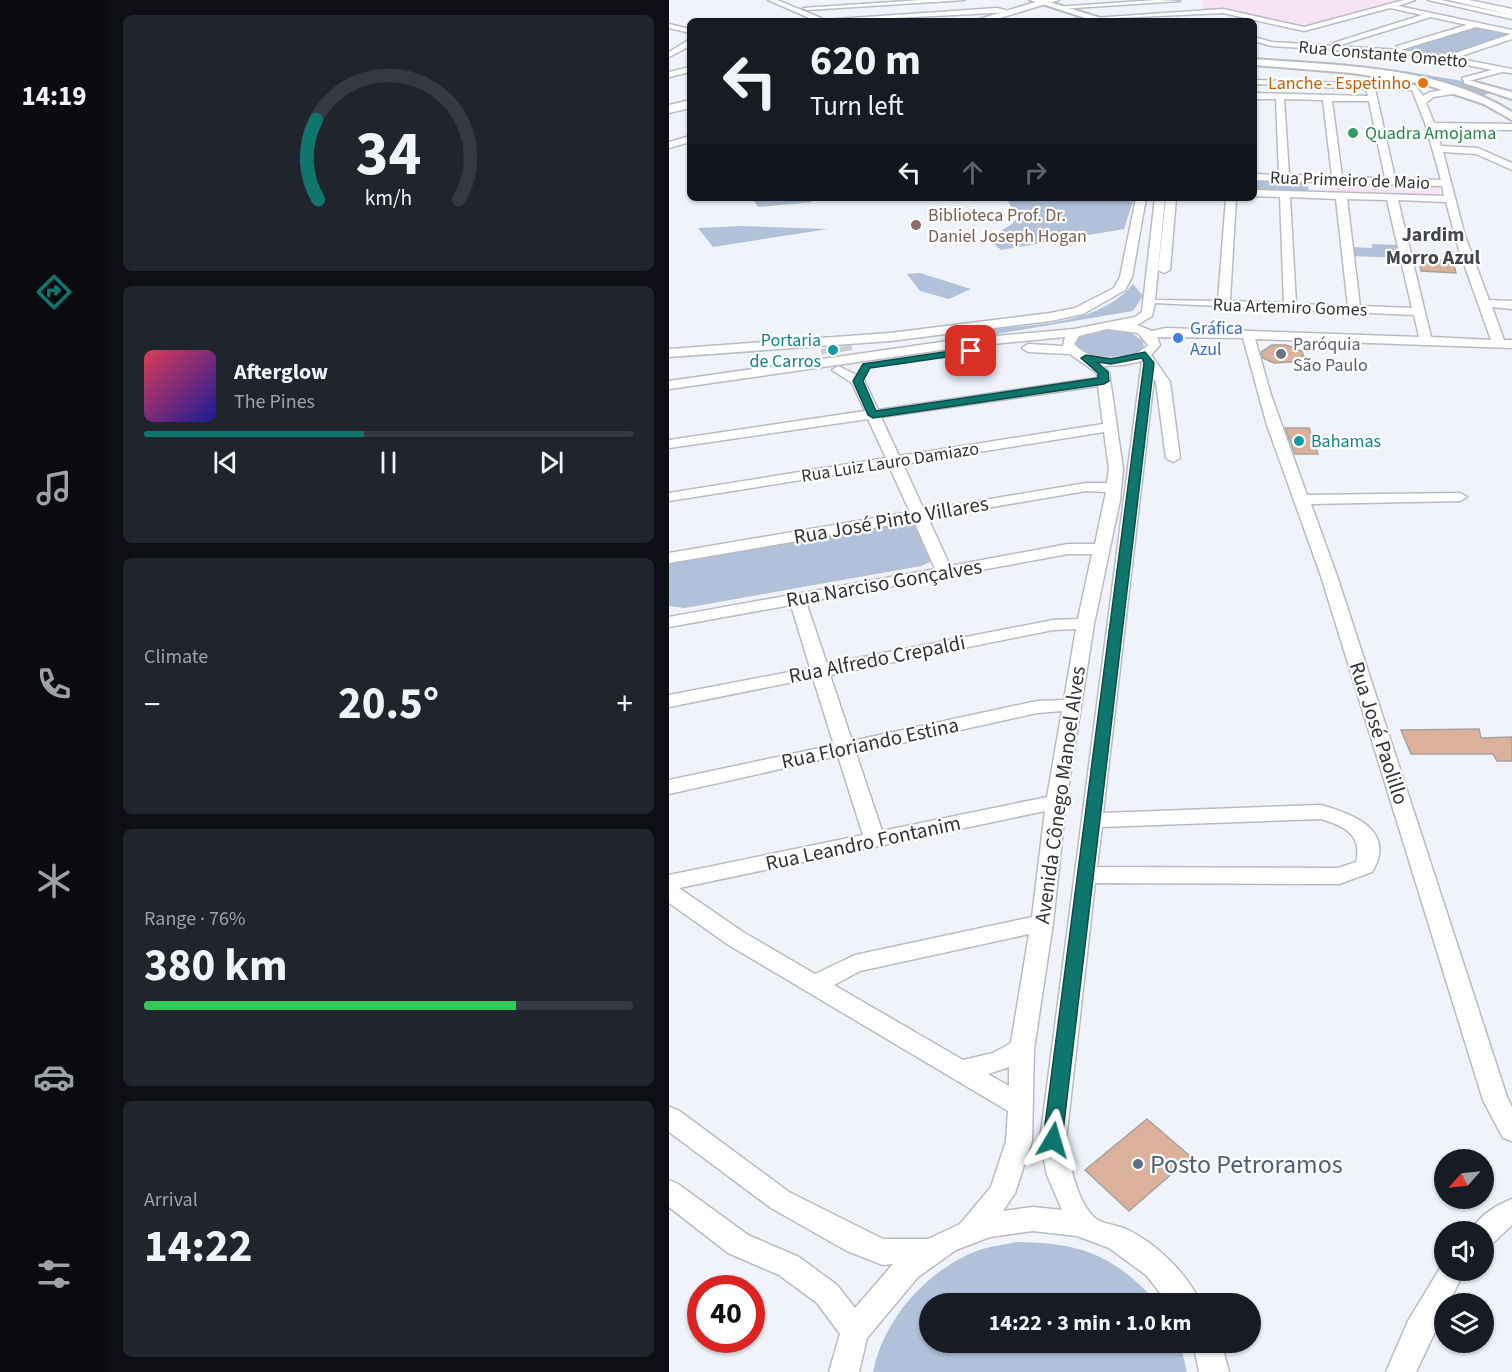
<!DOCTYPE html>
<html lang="en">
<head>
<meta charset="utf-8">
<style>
	:root { --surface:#171b24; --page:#20242c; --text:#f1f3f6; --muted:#9ea1a6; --line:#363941; --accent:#0f766e }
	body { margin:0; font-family:"Source Sans 3",sans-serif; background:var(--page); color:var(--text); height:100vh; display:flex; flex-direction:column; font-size:22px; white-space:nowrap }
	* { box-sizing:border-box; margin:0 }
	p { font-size:20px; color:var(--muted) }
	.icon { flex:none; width:33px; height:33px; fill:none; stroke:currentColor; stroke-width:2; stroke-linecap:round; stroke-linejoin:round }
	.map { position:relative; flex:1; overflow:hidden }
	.panel { display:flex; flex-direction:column; gap:15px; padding:15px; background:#0d0f14; width:561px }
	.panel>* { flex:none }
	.top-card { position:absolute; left:18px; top:18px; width:570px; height:183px; border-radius:9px; box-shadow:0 2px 4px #0004; background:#171b24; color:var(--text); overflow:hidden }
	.needle { width:39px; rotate:243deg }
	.buttons { position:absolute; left:765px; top:1149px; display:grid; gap:12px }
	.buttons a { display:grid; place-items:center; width:60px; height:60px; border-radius:50%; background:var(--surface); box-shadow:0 2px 4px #0004; font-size:30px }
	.speed { position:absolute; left:18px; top:1275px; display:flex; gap:12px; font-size:30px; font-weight:700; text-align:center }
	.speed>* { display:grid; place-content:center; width:78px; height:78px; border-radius:50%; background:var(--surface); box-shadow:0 2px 4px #0004; line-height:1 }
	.speed .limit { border:9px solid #d22; background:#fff; color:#111 }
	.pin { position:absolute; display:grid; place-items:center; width:51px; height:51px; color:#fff; margin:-26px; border-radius:12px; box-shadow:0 3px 9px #0006 }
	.me { position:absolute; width:66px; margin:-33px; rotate:7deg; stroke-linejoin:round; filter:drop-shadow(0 0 4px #0008) }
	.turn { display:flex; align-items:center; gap:21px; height:126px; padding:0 24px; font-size:27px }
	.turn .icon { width:78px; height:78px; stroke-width:2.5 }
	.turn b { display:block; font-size:42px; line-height:51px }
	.lanes { display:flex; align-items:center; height:57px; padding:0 24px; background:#0003; justify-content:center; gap:30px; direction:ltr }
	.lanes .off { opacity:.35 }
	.big { font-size:45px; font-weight:700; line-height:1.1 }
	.panel .tile { flex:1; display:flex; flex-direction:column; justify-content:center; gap:9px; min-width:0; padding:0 21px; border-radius:9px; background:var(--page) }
	.panel .dial { align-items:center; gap:0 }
	.dial svg { height:156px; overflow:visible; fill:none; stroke:var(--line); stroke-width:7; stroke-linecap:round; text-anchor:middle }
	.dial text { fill:var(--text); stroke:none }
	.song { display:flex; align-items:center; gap:18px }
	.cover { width:72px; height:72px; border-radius:9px; background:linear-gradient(135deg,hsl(350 70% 55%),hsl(240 70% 35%)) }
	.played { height:6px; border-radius:3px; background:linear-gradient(90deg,var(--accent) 45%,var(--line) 45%) }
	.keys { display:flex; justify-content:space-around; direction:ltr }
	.heat { display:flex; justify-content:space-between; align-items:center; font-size:33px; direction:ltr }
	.charge { height:9px; border-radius:4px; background:linear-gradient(90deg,#34c759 76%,var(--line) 0) }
	.trip { position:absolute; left:250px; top:1293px; width:342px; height:60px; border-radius:30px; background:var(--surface); box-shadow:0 2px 4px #0004; font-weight:700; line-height:60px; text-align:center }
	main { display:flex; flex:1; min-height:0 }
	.tabs { display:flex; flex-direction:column; width:108px; justify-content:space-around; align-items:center; background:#090b0e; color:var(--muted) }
	.tabs .icon { width:42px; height:42px }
	.tabs .selected { color:var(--accent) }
	.tabs b { font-size:27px; color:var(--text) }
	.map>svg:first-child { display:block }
	.education { fill:#f7e3f3 }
	.green { fill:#b1c1d9 }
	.building { fill:#dcb19b; stroke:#a8a19d; stroke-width:1.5 }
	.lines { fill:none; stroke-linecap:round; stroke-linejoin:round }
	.minor-tunnel { stroke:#cacdd3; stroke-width:13; stroke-dasharray:13 6; stroke-linecap:butt }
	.minor-casing { stroke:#b8bcc2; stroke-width:3 }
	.major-casing { stroke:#b8bcc2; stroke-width:4 }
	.highway-casing { stroke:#b8bcc2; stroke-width:3 }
	.minor { fill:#fff; fill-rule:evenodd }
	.major { fill:#fff; fill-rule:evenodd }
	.highway { fill:#fff; fill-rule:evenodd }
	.route { fill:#0f766e; stroke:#0a4d48; stroke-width:1.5 }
	.food-dot { fill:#e8710a; stroke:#fff; stroke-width:2 }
	.leisure-dot { fill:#2e9e5b; stroke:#fff; stroke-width:2 }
	.education-dot { fill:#8d6e63; stroke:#fff; stroke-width:2 }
	.shop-dot { fill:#3f7fe0; stroke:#fff; stroke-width:2 }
	.culture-dot { fill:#0f9aa8; stroke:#fff; stroke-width:2 }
	.worship-dot { fill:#6b7280; stroke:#fff; stroke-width:2 }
	.service-dot { fill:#5c6f8a; stroke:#fff; stroke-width:2 }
	.labels { text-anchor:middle; stroke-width:4.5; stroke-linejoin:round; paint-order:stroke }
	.far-street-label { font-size:18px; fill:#323336; stroke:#fff }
	.far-food-label { font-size:18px; fill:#c56008; stroke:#fff; text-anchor:end }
	.far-leisure-label { font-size:18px; fill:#27864d; stroke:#fff; text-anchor:start }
	.far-education-label { font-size:18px; fill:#785e54; stroke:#fff; text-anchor:start }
	.far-shop-label { font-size:18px; fill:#366cbe; stroke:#fff; text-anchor:start }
	.far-culture-label { font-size:18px; fill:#0d838f; stroke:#fff; text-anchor:end }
	.far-worship-label { font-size:18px; fill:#5b616d; stroke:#fff; text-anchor:start }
	.far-quarter-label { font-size:20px; font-weight:bold; fill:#42464b; stroke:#fff }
	.street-label { font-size:21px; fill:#323336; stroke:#fff }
	.near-service-label { font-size:26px; fill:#4e5e75; stroke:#fff; text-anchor:start }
</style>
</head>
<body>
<main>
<nav class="tabs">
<b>14:19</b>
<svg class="icon selected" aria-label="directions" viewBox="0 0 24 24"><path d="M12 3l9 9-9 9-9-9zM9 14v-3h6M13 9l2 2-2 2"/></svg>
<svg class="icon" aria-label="music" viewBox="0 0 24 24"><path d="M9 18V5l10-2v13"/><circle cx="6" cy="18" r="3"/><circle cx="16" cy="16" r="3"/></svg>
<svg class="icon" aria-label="phone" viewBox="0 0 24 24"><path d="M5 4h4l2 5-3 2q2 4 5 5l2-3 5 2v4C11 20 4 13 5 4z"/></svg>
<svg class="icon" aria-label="climate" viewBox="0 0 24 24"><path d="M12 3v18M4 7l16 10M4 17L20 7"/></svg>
<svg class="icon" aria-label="car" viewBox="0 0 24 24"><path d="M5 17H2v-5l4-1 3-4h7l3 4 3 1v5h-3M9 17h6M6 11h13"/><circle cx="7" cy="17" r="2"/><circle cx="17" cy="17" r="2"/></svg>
<svg class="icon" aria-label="filters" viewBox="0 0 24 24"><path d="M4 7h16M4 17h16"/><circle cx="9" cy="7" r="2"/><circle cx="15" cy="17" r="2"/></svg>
</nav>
<section class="panel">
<div class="tile dial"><svg viewBox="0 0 100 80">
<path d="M14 69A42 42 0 1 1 86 69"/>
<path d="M14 69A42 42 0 0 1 13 28" stroke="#0f766e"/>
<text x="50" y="56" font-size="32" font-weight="700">34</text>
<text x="50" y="72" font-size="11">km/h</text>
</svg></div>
<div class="tile">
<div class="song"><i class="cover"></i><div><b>Afterglow</b><p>The Pines</p></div></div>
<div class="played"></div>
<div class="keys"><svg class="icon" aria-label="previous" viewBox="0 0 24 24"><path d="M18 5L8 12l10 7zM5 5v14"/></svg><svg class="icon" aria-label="pause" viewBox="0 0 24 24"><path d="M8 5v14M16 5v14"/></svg><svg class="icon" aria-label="next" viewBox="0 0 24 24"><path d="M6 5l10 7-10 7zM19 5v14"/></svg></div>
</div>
<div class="tile"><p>Climate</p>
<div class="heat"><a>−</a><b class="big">20.5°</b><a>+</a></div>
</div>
<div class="tile"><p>Range · 76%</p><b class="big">380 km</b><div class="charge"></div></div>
<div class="tile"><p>Arrival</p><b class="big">14:22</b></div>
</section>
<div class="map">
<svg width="843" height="1372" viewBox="0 0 843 1372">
	<rect width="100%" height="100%" fill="#f0f4fa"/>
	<!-- education -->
	<g class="education">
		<polygon points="533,0 739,0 638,27 568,11 536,10 533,9"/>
		<polygon points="659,181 770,185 773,198 661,193"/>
	</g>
	<!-- green -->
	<g class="green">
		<polygon points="804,27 842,35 780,54 737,50"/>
		<polygon points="734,71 794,81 826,92 811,96 724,73"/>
		<polygon points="585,177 638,179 640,193 585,191"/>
		<polygon points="83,198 139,198 143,202 89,207"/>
		<polygon points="357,198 465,198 455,229 332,250 319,239 343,224 348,218 339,201"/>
		<polygon points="73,226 159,229 44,247 29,228"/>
		<polygon points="703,244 729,245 733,258 682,256 681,247 703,248"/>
		<polygon points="251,273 302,289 280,299 251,291 238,274"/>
		<path d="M 464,284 L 474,296 L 464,311 L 321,335 L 317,330 C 367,324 430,325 464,284 Z"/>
		<path d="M 426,327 L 458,330 L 474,341 L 475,351 C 453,358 420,362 403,343 L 408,333 Z"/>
		<polygon points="245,520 261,557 261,562 252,566 16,608 0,606 0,559"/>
		<path d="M 347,1242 C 413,1243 443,1254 489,1303 L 261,1304 L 261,1342 L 511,1343 L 518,1372 L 204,1372 C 215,1318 259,1269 310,1250 C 322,1246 335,1245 347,1242 Z"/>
	</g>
	<!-- building -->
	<g class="building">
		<polygon points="750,259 784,261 787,273 752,271"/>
		<polygon points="603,345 617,345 633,351 636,361 605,363 594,358 592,352"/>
		<polygon points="616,428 640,428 649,454 626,454"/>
		<polygon points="810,729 812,738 843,737 843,761 828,761 824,754 742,754 732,730"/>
		<polygon points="478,1119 522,1157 460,1211 416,1170"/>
	</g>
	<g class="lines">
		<!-- minor-tunnel -->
		<g class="minor-tunnel">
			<polyline points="176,346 177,351"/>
			<polyline points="158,348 159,353"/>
		</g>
		<defs>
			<g id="minor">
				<polygon points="99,0 108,0 152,18 145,20"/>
				<polygon points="252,0 296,0 138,10 134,8"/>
				<polygon points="487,0 511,1 390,9 386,7"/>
				<path d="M 735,0 L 746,0 L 729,6 L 843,30 L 843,39 L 786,58 L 843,69 L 843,73 L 833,72 L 796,82 L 793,78 L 823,70 L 753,56 L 603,46 L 585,41 L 585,37 L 603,42 L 730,50 L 728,46 L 798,25 L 762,17 L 671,45 L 664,43 L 753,15 L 721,8 L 635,31 L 554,13 L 381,21 L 554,9 L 635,27 ZM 807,27 L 842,34 L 778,56 L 731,50 Z"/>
				<polygon points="759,0 772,0 843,15 843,19"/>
				<polygon points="328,8 344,12 164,21 168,19"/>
				<polygon points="0,24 21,29 21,33 0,28"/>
				<polygon points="18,41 21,41 21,46 0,57 0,52"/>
				<polygon points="21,67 21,72 0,77 0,72"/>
				<path d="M 585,80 L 746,85 L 754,96 L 761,92 L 787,88 L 790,93 L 764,97 L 757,103 L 765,123 L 843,124 L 843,130 L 767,129 L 772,146 L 809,148 L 843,163 L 843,170 L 807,154 L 774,152 L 796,236 L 820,300 L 843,301 L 843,309 L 823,307 L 835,340 L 843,340 L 843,348 L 586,339 L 602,395 L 638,495 L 791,493 L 798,497 L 791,501 L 642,504 L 668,576 L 838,1097 L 843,1107 L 843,1141 L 834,1138 L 814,1100 L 652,576 L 598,425 L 574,338 L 488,337 L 491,345 L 482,355 L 501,382 L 511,458 L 504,462 L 497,458 L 487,382 L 485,378 L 434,813 L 652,805 C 684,814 728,830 703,872 L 670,884 L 426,883 L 397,1140 C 400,1163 408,1202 426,1218 C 433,1224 448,1225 457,1229 C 486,1242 519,1274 532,1304 L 500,1304 L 477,1275 L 440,1248 L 408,1236 L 364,1231 L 321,1237 L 287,1250 L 249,1277 L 198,1338 L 190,1372 L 160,1372 L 171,1334 L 148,1303 L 110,1275 L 59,1253 L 0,1207 L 0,1180 L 9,1184 L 79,1235 L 130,1257 L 168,1285 L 186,1308 L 224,1264 L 214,1265 L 178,1251 L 102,1208 L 0,1132 L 0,1107 L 9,1110 L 120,1192 L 214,1239 L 259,1239 L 291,1224 L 322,1187 L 337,1141 L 339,1111 L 58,944 L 0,903 L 0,875 L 194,835 L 169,756 L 0,794 L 0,780 L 165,745 L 144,678 L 0,707 L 0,695 L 141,668 L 122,605 L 0,627 L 0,617 L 266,569 L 245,521 L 0,563 L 0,553 L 241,512 L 220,466 L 0,501 L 0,493 L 217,458 L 199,419 L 0,448 L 0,440 L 196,411 L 183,383 L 163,370 L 169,366 L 194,378 L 209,410 L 428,378 L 428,373 L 401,354 L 359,352 L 353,348 L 359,344 L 394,346 L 396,337 L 293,347 L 0,389 L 0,381 L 293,339 L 405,329 L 466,317 L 473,312 L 486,198 L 496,198 L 486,300 L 549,301 L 557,198 L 567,198 L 561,301 L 615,303 L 611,197 L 585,196 L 585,190 L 775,196 L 773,186 L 585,180 L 585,174 L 610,175 L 607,99 L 585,99 L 585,93 L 699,96 L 697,89 L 585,84 ZM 706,89 L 743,90 L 756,123 L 772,180 L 726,178 ZM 615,99 L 654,100 L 663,176 L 620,175 ZM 663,101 L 700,101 L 716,178 L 673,177 ZM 621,197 L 667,199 L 679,306 L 627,304 ZM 678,199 L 718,200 L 743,308 L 691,306 ZM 729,200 L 777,202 L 790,250 L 822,340 L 762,337 ZM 486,303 L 745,315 L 750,337 L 497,328 L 483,331 L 468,325 L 483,316 ZM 438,329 L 469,333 L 479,345 C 460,364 423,363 405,344 L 410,336 ZM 473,361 L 371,1140 L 378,1175 L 393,1210 L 364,1207 L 334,1211 L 346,1193 L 363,1141 L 365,1049 L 384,923 L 397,802 L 425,624 L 451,500 L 454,469 L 440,372 L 434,366 L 455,365 ZM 429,386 L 434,424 L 230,456 L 212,417 ZM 435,432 L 440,469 L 438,483 L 417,483 L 255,510 L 234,464 ZM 417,491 L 437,492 L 426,544 L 399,544 L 281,566 L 259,518 ZM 399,554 L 423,554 L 409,619 L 384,620 L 158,664 L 137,602 ZM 407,629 L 395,700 L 368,701 L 183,741 L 161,675 L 384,630 ZM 393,711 L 378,797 L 213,831 L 187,753 L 368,713 ZM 376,811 L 363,917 L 186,955 L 146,974 L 74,932 L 10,888 ZM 652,819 C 675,826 694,835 687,862 L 669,868 L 428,867 L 433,827 ZM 360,934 L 342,1043 L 324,1053 L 294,1060 L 165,985 L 191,971 ZM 340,1067 L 340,1086 L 319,1074 Z"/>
				<polygon points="21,136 21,142 0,148 0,142"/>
				<polygon points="467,198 477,198 463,277 456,290 414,314 381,321 221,341 0,357 0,349 221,333 381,313 406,308 445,288 451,277"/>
				<polygon points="497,198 507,198 501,270 495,273 489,270"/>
				<path d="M 843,1199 L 843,1225 L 823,1244 L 814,1247 L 814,1232 L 802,1232 C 809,1216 828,1205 843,1199 Z"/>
				<polygon points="776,1260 776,1270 796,1270 779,1304 776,1304 776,1311 747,1372 717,1372 739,1321"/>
				<polygon points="524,1342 552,1342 560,1372 530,1372"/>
			</g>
			<g id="major">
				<polygon points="361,0 374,0 441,21 426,21"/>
				<path d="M 585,59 C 671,66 768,65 843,112 L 843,120 L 815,104 L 755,84 L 683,73 L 585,65 Z"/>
				<polygon points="795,79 843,92 843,99 795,83"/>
			</g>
			<g id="highway">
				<polygon points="373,0 390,0 321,21 304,21"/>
				<polygon points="780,0 800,0 843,9 843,15"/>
				<polygon points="21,100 21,108 0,113 0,105"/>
			</g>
		</defs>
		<!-- minor casing -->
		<use href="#minor" class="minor-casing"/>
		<!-- major casing -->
		<use href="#major" class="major-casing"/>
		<!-- highway casing -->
		<use href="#highway" class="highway-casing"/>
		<!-- minor -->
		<use href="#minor" class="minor"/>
		<!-- major -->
		<use href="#major" class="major"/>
		<!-- highway -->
		<use href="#highway" class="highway"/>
	</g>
	<!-- route -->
	<polygon class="route" points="302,348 305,349 305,353 201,368 194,381 207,411 429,378 429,373 412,358 417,355 442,359 476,352 485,363 393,1140 391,1145 384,1148 377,1145 374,1140 475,363 473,358 442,364 428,362 439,372 440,381 435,384 204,418 199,415 184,381 194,364"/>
	<!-- markers -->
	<circle class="food-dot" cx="754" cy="83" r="6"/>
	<circle class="leisure-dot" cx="684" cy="133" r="6"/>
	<circle class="education-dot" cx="247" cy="225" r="6"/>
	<circle class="shop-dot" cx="509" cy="338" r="6"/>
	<g class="culture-dot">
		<circle cx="164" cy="350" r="6"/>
		<circle cx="630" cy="441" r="6"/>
	</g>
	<circle class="worship-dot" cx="612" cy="354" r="6"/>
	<circle class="service-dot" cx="469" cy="1164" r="6"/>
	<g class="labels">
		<!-- far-street labels -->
		<g class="far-street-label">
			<text transform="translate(714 54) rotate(5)" y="6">Rua Constante Ometto</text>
			<text transform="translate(681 180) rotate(2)" y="6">Rua Primeiro de Maio</text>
			<text transform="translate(621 307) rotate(2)" y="6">Rua Artemiro Gomes</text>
			<text transform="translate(221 462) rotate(-9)" y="6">Rua Luiz Lauro Damiazo</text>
		</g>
		<!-- far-food labels -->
		<g class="far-food-label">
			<text x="742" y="89">Lanche - Espetinho</text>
		</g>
		<!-- far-leisure labels -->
		<g class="far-leisure-label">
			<text x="696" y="139">Quadra Amojama</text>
		</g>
		<!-- far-education labels -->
		<g class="far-education-label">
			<text x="259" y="221">Biblioteca Prof. Dr.<tspan x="259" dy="21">Daniel Joseph Hogan</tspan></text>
		</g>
		<!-- far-shop labels -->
		<g class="far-shop-label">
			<text x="521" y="334">Gráfica<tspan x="521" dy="21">Azul</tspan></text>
		</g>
		<!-- far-culture labels -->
		<g class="far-culture-label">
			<text x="152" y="346">Portaria<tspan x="152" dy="21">de Carros</tspan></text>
			<text x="642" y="447" text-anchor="start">Bahamas</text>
		</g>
		<!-- far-worship labels -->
		<g class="far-worship-label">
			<text x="624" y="350">Paróquia<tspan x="624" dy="21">São Paulo</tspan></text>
		</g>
		<!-- far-quarter labels -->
		<g class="far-quarter-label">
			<text x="764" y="241">Jardim<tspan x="764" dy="23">Morro Azul</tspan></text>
		</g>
		<!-- street labels -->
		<g class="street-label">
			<text transform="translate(222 520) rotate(-10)" y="7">Rua José Pinto Villares</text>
			<text transform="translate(215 583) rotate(-10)" y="7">Rua Narciso Gonçalves</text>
			<text transform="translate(208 659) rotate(-11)" y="7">Rua Alfredo Crepaldi</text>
			<text transform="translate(710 733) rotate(72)" y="7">Rua José Paolillo</text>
			<text transform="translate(201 743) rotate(-12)" y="7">Rua Floriando Estina</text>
			<text transform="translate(391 795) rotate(-82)" y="7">Avenida Cônego Manoel Alves</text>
			<text transform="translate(194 843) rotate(-12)" y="7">Rua Leandro Fontanim</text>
		</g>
		<!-- near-service labels -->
		<g class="near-service-label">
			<text x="481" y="1173">Posto Petroramos</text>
		</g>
	</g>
</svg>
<div class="buttons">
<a><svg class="needle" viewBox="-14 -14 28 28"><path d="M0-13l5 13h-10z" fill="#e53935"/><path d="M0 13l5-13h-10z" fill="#9ea1a6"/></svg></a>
<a><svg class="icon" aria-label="sound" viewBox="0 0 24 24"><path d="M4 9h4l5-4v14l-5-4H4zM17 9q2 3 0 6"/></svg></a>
<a><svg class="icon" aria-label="layers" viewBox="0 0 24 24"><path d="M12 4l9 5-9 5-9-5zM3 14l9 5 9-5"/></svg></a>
</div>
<div class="speed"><div class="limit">40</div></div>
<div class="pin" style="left:302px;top:351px;background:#d93025"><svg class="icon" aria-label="arrive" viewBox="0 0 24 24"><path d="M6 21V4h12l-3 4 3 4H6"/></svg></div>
<svg class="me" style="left:384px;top:1140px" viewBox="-20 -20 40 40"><path d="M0-17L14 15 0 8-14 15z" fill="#0f766e" stroke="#fff" stroke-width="4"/></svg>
<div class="trip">14:22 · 3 min · 1.0 km</div>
<div class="top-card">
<div class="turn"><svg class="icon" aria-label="left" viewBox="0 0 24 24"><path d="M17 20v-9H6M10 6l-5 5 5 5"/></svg><div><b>620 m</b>Turn left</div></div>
<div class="lanes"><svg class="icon" aria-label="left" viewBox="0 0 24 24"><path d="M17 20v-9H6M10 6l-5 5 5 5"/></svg><svg class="icon off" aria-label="ahead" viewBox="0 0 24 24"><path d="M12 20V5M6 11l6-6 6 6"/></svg><svg class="icon off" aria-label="right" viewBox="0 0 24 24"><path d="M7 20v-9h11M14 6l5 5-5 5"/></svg></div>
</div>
</div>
</main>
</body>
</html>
